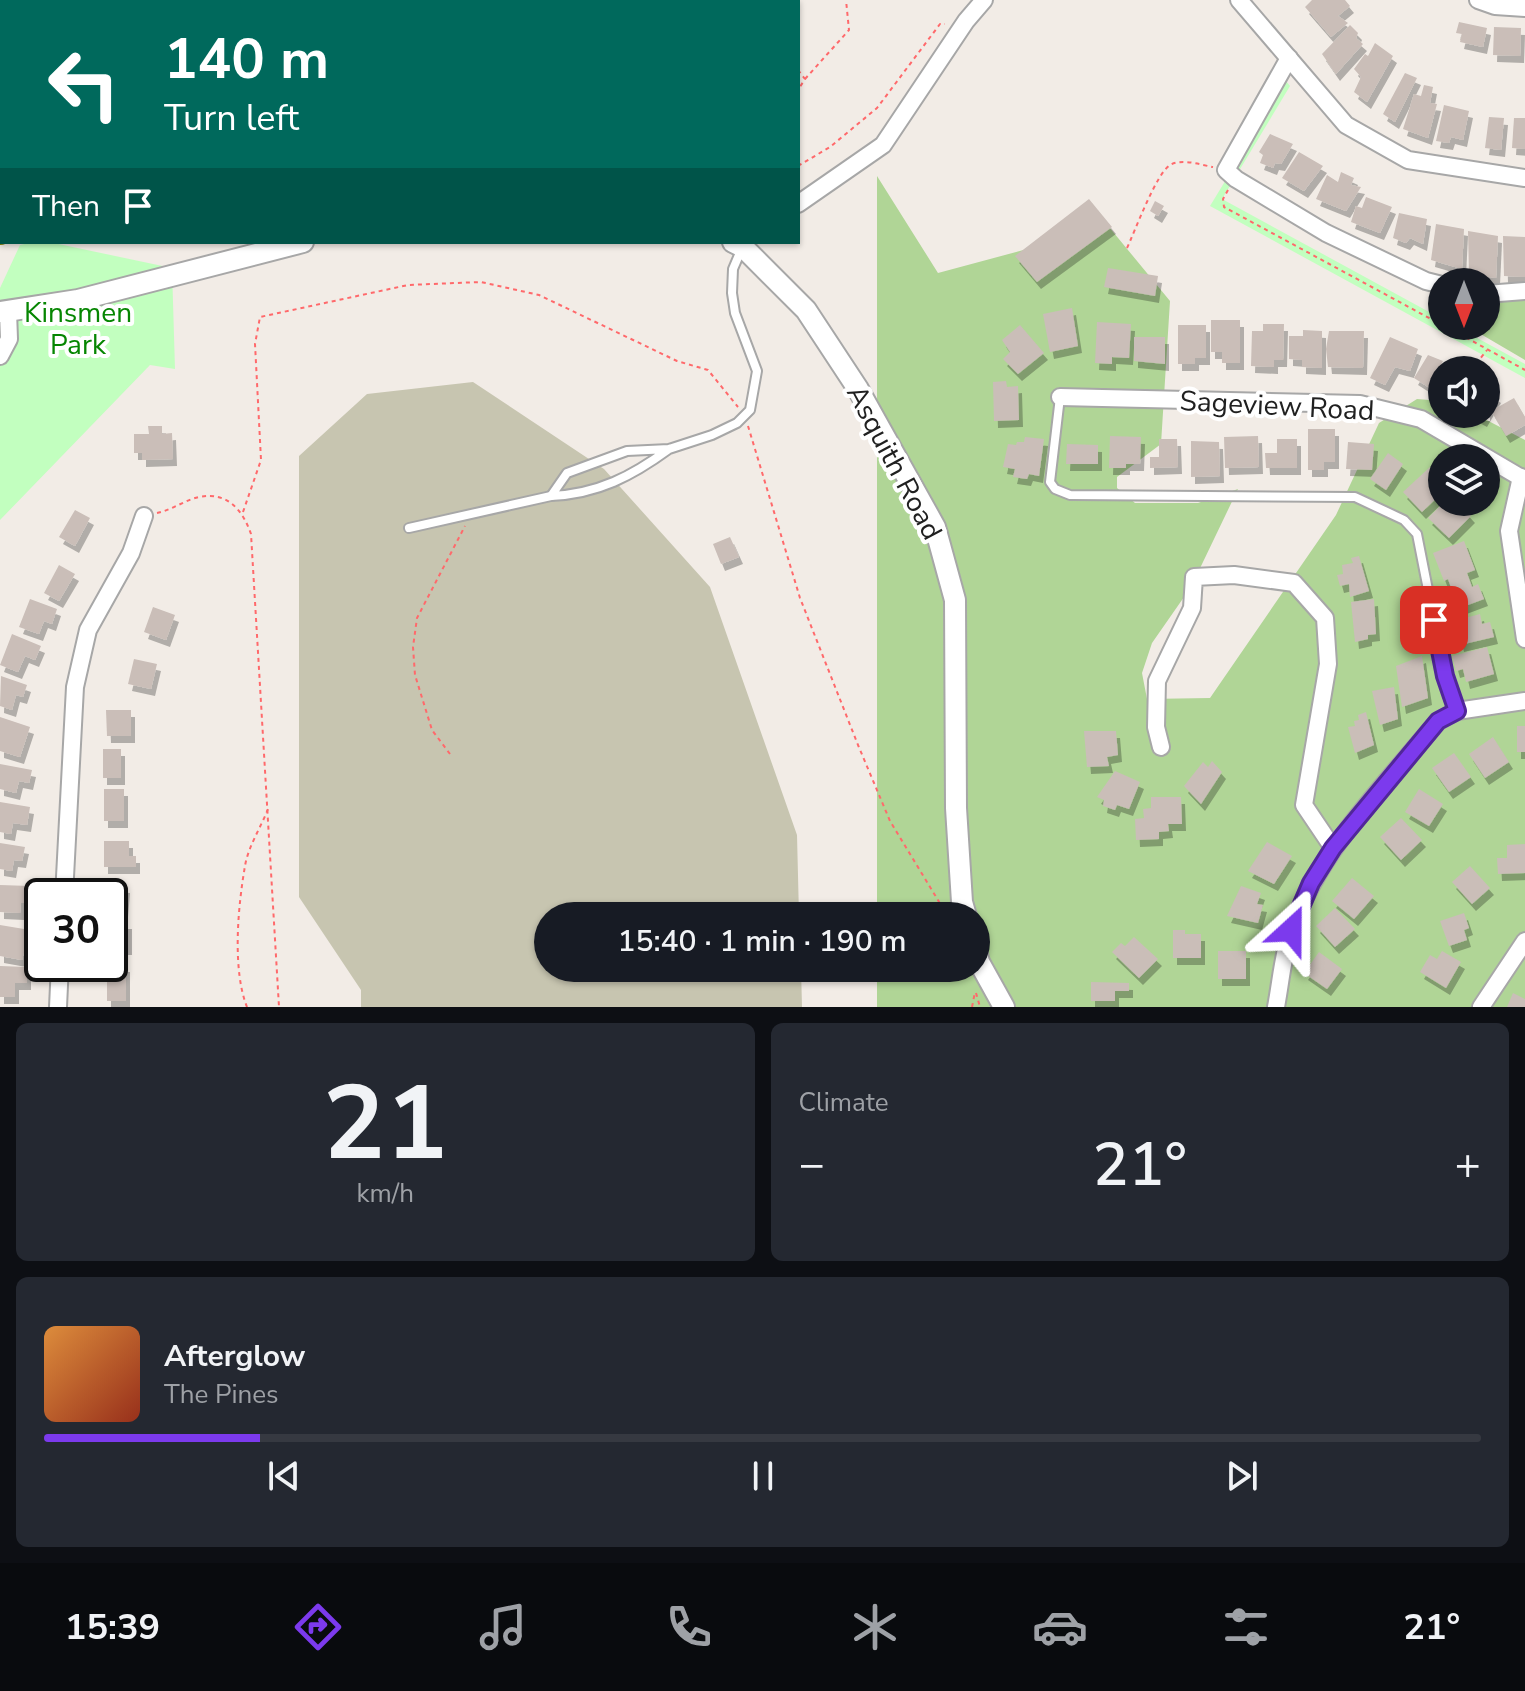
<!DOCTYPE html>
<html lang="en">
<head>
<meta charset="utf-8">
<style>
	:root { --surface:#171b24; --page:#242831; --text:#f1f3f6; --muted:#9ea1a6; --line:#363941; --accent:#7c3aed }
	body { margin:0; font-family:"Nunito Sans",sans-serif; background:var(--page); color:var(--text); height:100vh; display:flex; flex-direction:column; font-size:30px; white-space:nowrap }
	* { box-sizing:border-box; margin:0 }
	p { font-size:26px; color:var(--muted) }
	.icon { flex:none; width:44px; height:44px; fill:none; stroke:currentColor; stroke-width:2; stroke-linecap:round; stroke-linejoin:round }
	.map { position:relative; height:1007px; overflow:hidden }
	.panel { display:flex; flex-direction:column; gap:16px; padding:16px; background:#0d0f14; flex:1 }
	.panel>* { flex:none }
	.guide { position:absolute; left:0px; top:0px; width:800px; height:244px; box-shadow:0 2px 6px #0004; background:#00695c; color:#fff; overflow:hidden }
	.needle { width:52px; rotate:180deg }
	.tools { position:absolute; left:1428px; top:268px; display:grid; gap:16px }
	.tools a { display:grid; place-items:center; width:72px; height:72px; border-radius:50%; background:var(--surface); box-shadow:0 2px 6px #0004; font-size:40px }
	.speed { position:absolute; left:24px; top:878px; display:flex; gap:16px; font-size:40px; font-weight:700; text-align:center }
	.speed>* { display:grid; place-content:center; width:104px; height:104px; border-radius:50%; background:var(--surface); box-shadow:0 2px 6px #0004; line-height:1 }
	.speed .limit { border:4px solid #111; border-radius:12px; background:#fff; color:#111 }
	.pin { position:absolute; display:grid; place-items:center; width:68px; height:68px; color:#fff; margin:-34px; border-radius:16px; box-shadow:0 4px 12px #0006 }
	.me { position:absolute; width:88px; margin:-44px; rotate:24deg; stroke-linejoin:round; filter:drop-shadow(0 0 6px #0008) }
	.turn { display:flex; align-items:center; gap:28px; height:168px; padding:0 32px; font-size:36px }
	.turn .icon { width:104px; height:104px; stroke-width:2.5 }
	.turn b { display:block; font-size:56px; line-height:68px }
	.then { display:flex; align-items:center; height:76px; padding:0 32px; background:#0003; gap:16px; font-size:30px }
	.big { font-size:60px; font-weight:600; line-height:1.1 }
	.panel .card { flex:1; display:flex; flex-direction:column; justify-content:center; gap:12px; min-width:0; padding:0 28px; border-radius:12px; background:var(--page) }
	.panel .dial { align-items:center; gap:0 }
	.dial b { font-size:104px; line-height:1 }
	.song { display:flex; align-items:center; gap:24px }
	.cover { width:96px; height:96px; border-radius:12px; background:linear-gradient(135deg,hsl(30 70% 55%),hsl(10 70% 35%)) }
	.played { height:8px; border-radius:4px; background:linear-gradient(90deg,var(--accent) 15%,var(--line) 15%) }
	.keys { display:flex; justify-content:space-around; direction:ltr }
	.heat { display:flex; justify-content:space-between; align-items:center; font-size:44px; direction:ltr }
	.panel .tiles { flex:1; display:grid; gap:16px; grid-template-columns:1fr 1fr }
	.card:last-child { grid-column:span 2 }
	.trip { position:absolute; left:534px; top:902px; width:456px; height:80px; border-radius:40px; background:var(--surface); box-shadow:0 2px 6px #0004; font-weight:600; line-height:80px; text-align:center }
	.tabs { display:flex; height:128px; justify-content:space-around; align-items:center; background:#090b0e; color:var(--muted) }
	.tabs .icon { width:56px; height:56px }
	.tabs .selected { color:var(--accent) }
	.tabs b { font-size:36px; color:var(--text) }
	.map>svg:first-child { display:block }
	.construction { fill:#c7c5b0 }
	.forest { fill:#b0d596; fill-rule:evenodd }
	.park { fill:#c2ffbf }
	.building { fill:#cabeb8; filter:url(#shadow) }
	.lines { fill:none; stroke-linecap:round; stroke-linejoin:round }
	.service-casing { stroke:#a7a7a7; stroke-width:12 }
	.minor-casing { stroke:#a7a7a7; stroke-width:20 }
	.tertiary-casing { stroke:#a7a7a7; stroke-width:24 }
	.secondary-casing { stroke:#7e7e00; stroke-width:26 }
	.path { stroke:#ff696b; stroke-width:2; stroke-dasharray:4 4; stroke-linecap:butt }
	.service { stroke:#fff; stroke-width:8 }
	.minor { stroke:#fff; stroke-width:16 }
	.tertiary { stroke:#fff; stroke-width:20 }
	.secondary { stroke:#fffbb6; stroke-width:22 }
	.route-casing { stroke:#51269a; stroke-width:20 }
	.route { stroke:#7c3aed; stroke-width:14 }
	.labels { text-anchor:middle; stroke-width:8; stroke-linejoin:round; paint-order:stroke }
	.park-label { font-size:28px; fill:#068602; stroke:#fff }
	.street-label { font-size:28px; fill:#202020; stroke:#fff }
</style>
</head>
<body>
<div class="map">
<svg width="1525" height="1007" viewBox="0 0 1525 1007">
	<defs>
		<filter id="shadow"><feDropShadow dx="4" dy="7" stdDeviation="0" flood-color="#0004"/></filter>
	</defs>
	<rect width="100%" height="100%" fill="#f2ece6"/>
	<!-- construction -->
	<polygon class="construction" points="473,382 604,469 710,587 797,835 799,916 548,916 548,968 801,968 802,1007 361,1007 361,990 299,897 299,456 367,394"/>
	<!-- forest -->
	<g class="forest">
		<path d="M 877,176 L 938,273 L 1109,227 L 1170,301 L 1161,444 L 1117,477 L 1117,488 L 1135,503 L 1198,503 L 1238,489 L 1191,587 L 1152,643 L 1142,673 L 1147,699 L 1210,698 L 1336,515 L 1379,423 L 1417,399 L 1442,401 L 1442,414 L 1475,414 L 1525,440 L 1525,1007 L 877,1007 L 877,968 L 976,968 L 976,916 L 877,916 ZM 1442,458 L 1486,458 L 1486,502 L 1442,502 Z"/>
		<polygon points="1486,300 1525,301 1525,360 1467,326 1486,326"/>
	</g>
	<!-- park -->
	<g class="park">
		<polygon points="152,0 790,0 151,2"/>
		<polygon points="1286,81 1290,86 1222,199 1442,319 1442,326 1455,326 1525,364 1525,378 1210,206"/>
		<polygon points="33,242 49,242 172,268 175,369 150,365 0,520 0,288 20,245"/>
	</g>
	<!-- building -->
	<g class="building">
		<polygon points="1312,0 1345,0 1350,6 1338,16 1348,23 1331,37 1305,7"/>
		<polygon points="1459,22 1487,28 1483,47 1460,42 1462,34 1456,33"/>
		<polygon points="1350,25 1358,33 1356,38 1363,44 1336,74 1322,54"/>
		<polygon points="1494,27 1521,28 1520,56 1493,55"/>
		<polygon points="1375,43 1393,56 1367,102 1354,92 1361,77 1354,69 1365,54 1368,56"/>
		<polygon points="1405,73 1417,78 1395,122 1383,114"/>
		<polygon points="1424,85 1433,87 1430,103 1437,104 1428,138 1403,129 1414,94 1421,96"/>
		<polygon points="1444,105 1469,111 1463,140 1451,137 1449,143 1436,141"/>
		<polygon points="1489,117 1504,118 1501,150 1485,148"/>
		<polygon points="1514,118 1525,118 1525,149 1512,148"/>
		<polygon points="1270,134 1293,144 1281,164 1275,163 1273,168 1260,163 1263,155 1259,152"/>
		<polygon points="1299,152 1323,166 1304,191 1282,178"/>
		<polygon points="1341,172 1354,178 1351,185 1361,187 1346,211 1316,199 1327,175 1338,182"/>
		<polygon points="1366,197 1392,207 1380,233 1351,222 1356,206 1362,208"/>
		<polygon points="1089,199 1112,227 1037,282 1015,256"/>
		<polygon points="1155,201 1164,206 1158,216 1150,211"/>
		<polygon points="1399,213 1427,219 1423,244 1410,238 1406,243 1393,238"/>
		<polygon points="1436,224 1464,229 1462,269 1431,260"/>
		<polygon points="1468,231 1498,236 1496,278 1469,274"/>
		<polygon points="1503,236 1525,237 1525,277 1504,276"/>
		<polygon points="1108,268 1158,276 1155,296 1104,287"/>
		<polygon points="1072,308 1078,346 1050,352 1043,314"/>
		<polygon points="1211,320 1240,320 1240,363 1222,363 1222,352 1211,352"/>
		<polygon points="1097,322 1131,324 1129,358 1112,357 1112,364 1095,363"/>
		<polygon points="1263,324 1284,324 1283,360 1274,360 1274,367 1251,366 1252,331 1263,331"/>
		<polygon points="1020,325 1044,353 1018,374 1003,359 1010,352 1002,340"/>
		<polygon points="1178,325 1206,325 1206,358 1195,358 1195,364 1178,364"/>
		<polygon points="1303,330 1322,331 1322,368 1302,367 1302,360 1289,359 1289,336 1303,336"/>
		<polygon points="1329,331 1364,331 1363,368 1328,367 1326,349"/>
		<polygon points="1134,337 1165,337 1165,364 1134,361"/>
		<polygon points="1390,337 1418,349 1410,371 1395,367 1385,385 1370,378"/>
		<polygon points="1428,355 1443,361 1440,367 1447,370 1442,370 1442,389 1439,394 1414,378"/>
		<polygon points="1006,381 1007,387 1018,386 1019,420 994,421 993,382"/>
		<polygon points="1486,383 1493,387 1490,392 1497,396 1483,420 1472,414 1486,414"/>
		<polygon points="1514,398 1525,417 1525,425 1506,436 1491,411"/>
		<polygon points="148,426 162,426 162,434 172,433 173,459 142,460 142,453 134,453 134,434 149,434"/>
		<polygon points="1308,429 1335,429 1335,462 1324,462 1324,470 1308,470"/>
		<polygon points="1110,436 1141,437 1140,464 1126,464 1126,468 1109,468"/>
		<polygon points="1258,436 1259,467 1225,468 1224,437"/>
		<polygon points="1025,437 1044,439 1039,476 1029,474 1027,479 1013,477 1015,469 1003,467 1008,444 1016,445 1017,442 1024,442"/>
		<polygon points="1159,439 1177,439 1178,467 1150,468 1150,457 1159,457"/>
		<polygon points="1277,439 1297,439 1297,468 1266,468 1265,453 1277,453"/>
		<polygon points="1191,441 1219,442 1220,476 1191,477"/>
		<polygon points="1348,442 1374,444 1372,470 1346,469"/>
		<polygon points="1067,444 1098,445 1098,464 1066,464"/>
		<polygon points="1388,453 1403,464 1386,490 1370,479"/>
		<polygon points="1430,467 1442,480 1442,493 1422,512 1403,492"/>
		<polygon points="1444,502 1458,502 1471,516 1449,538 1428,518"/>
		<polygon points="75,510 90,518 75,546 59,537"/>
		<polygon points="730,537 739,557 721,564 713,544"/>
		<polygon points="1464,541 1475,570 1467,573 1472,587 1478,584 1484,599 1452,611 1446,596 1453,593 1448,579 1444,581 1433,553"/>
		<polygon points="1359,556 1369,591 1350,597 1349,584 1340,586 1337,575 1343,574 1342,565 1353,563 1351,558"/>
		<polygon points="59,565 75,574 59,601 44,593"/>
		<polygon points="30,599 57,609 52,624 44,621 39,634 19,627"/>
		<polygon points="1374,599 1376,634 1368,635 1368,639 1355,642 1351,602"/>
		<polygon points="153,607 175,615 166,640 144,632"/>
		<polygon points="1480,614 1482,624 1490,622 1494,637 1460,645 1454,621"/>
		<polygon points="12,634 41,646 35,660 25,656 18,672 0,665"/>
		<polygon points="1487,647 1494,674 1466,682 1463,669 1456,671 1452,656"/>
		<polygon points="1422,656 1428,698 1402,707 1396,666"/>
		<polygon points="134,659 157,664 151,689 128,684"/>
		<polygon points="1,676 27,685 23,697 16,695 12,710 0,706"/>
		<polygon points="1394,687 1398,719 1380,725 1372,691"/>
		<polygon points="106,710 131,710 131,736 107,736"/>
		<polygon points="1366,712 1374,745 1355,753 1348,727 1355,726 1354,721 1359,720 1358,715"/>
		<polygon points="0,717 30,727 20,757 0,751"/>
		<rect x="1517" y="726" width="8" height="26"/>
		<polygon points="1084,731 1116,731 1118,755 1107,757 1109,766 1087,767"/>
		<polygon points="1493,737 1509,762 1485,778 1469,754"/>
		<rect x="103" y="749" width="18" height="29"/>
		<polygon points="1454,753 1471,777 1449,792 1432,768"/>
		<polygon points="1212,761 1222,772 1201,804 1184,786 1203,762 1208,767"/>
		<polygon points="0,764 32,770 29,783 19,781 16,793 0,789"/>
		<polygon points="1115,771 1140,782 1129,809 1117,805 1115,810 1103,806 1104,800 1097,797"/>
		<rect x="104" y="789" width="20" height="32"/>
		<polygon points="1419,789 1443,804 1429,826 1405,812"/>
		<polygon points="1151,797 1181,797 1182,824 1168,824 1169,831 1159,832 1159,839 1136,840 1135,819 1144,818 1143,809 1151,808"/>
		<polygon points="0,802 30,807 27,825 13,823 11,834 0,832"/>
		<polygon points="1401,818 1422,840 1401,860 1380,837"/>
		<polygon points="104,841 129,841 129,856 136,856 136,867 104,867"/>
		<polygon points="1267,842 1292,856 1274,884 1248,871"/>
		<polygon points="0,843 25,847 22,861 14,860 12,871 0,869"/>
		<polygon points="1525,844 1525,873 1498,874 1497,858 1507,858 1507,845"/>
		<polygon points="1470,866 1490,888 1472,904 1452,882"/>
		<polygon points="1352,878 1374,896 1354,919 1332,901"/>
		<polygon points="104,884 126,886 124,910 110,909 110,896 103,896"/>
		<polygon points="0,885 30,886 29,903 21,903 20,913 0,912"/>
		<polygon points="1241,886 1261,893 1257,904 1263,905 1258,923 1227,916"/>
		<polygon points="1335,908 1355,929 1335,947 1316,926"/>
		<polygon points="1464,913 1469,928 1464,930 1467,940 1449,946 1440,921"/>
		<rect x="110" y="922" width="18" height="26"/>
		<polygon points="0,925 30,930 22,960 0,956"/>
		<polygon points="1173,930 1185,930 1185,934 1201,934 1201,958 1173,958"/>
		<polygon points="1134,937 1158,959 1139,978 1112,952 1121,943 1125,946"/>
		<rect x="1218" y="951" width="28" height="28"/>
		<polygon points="1442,951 1461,962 1446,988 1420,972 1430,955 1437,959"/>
		<polygon points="1319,952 1342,969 1327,989 1304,973"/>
		<rect x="107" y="965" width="19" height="36"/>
		<polygon points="0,966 27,967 27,983 15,983 15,997 0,997"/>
		<polygon points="1091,982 1129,983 1129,991 1115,991 1115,1001 1091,1001"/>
		<polygon points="1513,993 1525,999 1525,1007 1507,1007"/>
	</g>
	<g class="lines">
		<defs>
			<g id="service">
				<polyline points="1060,397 1050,482 1055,489 1070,495 1355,497 1404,520 1417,534 1445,676 1457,711"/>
				<path d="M 669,449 C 632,476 598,494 551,496 L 567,473 L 627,451 L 669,449 L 712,435 L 737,423 L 750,410 L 757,371 L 735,313 L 732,293 L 733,269 L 742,248"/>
				<polyline points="409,528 551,496"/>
			</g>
			<g id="minor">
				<polyline points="54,0 58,2"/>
				<polyline points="1239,0 1346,125 1408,160 1525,178"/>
				<polyline points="1478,0 1495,6 1525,8"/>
				<polyline points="1289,58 1226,170 1236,179 1326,233 1426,281 1442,285"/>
				<polyline points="798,204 883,145 966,21 984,0"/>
				<polyline points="1486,294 1525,291"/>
				<polyline points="0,356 9,339 8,311"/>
				<polyline points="1060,397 1360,404 1421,419 1525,480"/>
				<polyline points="1521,477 1509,531 1525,639"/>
				<polyline points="1161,747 1156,727 1157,681 1192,608 1194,577 1234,575 1294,583 1325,618 1328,664 1304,805 1333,848"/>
				<polyline points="64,896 75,687 88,630 131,553 144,516"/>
				<polyline points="58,1007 60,964"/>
				<path d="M 1276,1007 C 1281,981 1283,952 1292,928 C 1321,848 1385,785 1438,721 L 1457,711 L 1525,701"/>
				<polyline points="1481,1007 1525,941"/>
			</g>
			<g id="tertiary">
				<polyline points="733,242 743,247 806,310 858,389 935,527 955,600 956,808 962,902 966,916"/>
				<polyline points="0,312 78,300 303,242"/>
				<polyline points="976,951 979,962 1004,1007"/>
			</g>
			<g id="secondary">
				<polyline points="116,2 117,0"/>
				<polyline points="0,232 2,226"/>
			</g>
		</defs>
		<!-- service casing -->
		<use href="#service" class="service-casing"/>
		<!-- minor casing -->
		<use href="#minor" class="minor-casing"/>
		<!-- tertiary casing -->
		<use href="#tertiary" class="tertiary-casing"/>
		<!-- secondary casing -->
		<use href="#secondary" class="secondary-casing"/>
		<!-- path -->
		<g class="path">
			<polyline points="0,42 2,45"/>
			<polyline points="798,70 805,79 798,90"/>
			<polyline points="805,79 849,30 846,0"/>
			<polyline points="0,127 2,124"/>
			<polyline points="798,166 830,147 877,108 940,24 945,24"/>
			<polyline points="1228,190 1223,199 1224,207 1442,325"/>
			<path d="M 1127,248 C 1135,231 1156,174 1170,165 C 1182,158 1201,165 1213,167"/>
			<polyline points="1445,326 1525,370"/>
			<polyline points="1471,370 1487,350"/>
			<polyline points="748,426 800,598 858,745 890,821 947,915"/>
			<polyline points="243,512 261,460 255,344 260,317 408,285 481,282 539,295 677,361 708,370 738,407"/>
			<path d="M 157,513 C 172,510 185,500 199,497 C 228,491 243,511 251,534 L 279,1007"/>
			<polyline points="450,754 432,730 415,675 413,647 417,618 465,526"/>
			<polyline points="976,993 980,1007"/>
			<path d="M 247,1007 C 232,969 238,906 245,866 C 248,847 261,827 268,809"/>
			<polyline points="972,1007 975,992"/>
		</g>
		<!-- service -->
		<use href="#service" class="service"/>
		<!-- minor -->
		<use href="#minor" class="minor"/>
		<!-- tertiary -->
		<use href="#tertiary" class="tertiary"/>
		<!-- secondary -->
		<use href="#secondary" class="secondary"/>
	</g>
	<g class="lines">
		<defs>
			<polyline id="route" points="1291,930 1311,883 1333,848 1438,721 1457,711 1445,676 1434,620"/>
		</defs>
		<!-- route casing -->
		<use href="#route" class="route-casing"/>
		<!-- route -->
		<use href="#route" class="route"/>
	</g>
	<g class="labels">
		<!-- park labels -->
		<g class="park-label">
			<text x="78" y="322">Kinsmen<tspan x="78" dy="32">Park</tspan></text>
		</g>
		<!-- street labels -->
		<g class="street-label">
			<text transform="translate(1277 405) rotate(3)" y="10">Sageview Road</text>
			<text transform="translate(895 462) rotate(62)" y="10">Asquith Road</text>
		</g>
	</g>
</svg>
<div class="tools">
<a><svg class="needle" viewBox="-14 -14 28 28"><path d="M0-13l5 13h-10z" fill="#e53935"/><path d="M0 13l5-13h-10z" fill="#9ea1a6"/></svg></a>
<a><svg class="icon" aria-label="sound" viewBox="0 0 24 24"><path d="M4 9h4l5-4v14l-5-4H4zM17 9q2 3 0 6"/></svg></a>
<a><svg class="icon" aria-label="layers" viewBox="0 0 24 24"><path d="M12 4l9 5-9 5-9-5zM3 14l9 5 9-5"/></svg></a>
</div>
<div class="speed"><div class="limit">30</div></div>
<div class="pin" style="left:1434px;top:620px;background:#d93025"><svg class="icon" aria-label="arrive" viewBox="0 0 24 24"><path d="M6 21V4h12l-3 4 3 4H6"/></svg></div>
<svg class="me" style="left:1291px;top:930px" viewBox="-20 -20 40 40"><path d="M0-17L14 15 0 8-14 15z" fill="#7c3aed" stroke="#fff" stroke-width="4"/></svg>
<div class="trip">15:40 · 1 min · 190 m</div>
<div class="guide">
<div class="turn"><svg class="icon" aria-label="left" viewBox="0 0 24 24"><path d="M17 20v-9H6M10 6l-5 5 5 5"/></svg><div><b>140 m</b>Turn left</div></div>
<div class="then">Then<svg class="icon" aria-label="arrive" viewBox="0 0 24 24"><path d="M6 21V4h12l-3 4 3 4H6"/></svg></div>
</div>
</div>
<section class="panel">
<div class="tiles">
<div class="card dial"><b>21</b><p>km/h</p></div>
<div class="card"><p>Climate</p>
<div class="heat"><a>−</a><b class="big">21°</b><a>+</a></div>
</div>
<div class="card">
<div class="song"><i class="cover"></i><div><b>Afterglow</b><p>The Pines</p></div></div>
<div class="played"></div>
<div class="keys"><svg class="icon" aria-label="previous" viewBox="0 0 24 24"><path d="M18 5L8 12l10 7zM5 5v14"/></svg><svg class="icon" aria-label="pause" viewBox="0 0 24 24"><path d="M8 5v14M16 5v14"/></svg><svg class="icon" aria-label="next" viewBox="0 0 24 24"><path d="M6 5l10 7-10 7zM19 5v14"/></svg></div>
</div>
</div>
</section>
<nav class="tabs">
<b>15:39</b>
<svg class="icon selected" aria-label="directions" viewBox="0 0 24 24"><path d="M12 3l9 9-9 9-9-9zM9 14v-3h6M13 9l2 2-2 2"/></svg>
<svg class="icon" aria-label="music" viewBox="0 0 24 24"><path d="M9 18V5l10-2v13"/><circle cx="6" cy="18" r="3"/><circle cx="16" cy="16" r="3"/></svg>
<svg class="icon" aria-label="phone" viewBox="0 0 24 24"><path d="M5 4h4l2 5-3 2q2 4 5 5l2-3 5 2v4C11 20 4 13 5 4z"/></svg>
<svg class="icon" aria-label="climate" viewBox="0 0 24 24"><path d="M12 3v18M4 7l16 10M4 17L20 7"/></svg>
<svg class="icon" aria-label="car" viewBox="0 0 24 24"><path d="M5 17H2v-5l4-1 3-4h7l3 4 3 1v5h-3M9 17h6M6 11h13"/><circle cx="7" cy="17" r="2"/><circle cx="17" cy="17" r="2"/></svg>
<svg class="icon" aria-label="filters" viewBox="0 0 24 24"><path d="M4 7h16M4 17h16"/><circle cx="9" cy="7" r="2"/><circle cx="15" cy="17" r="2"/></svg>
<b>21°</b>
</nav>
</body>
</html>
